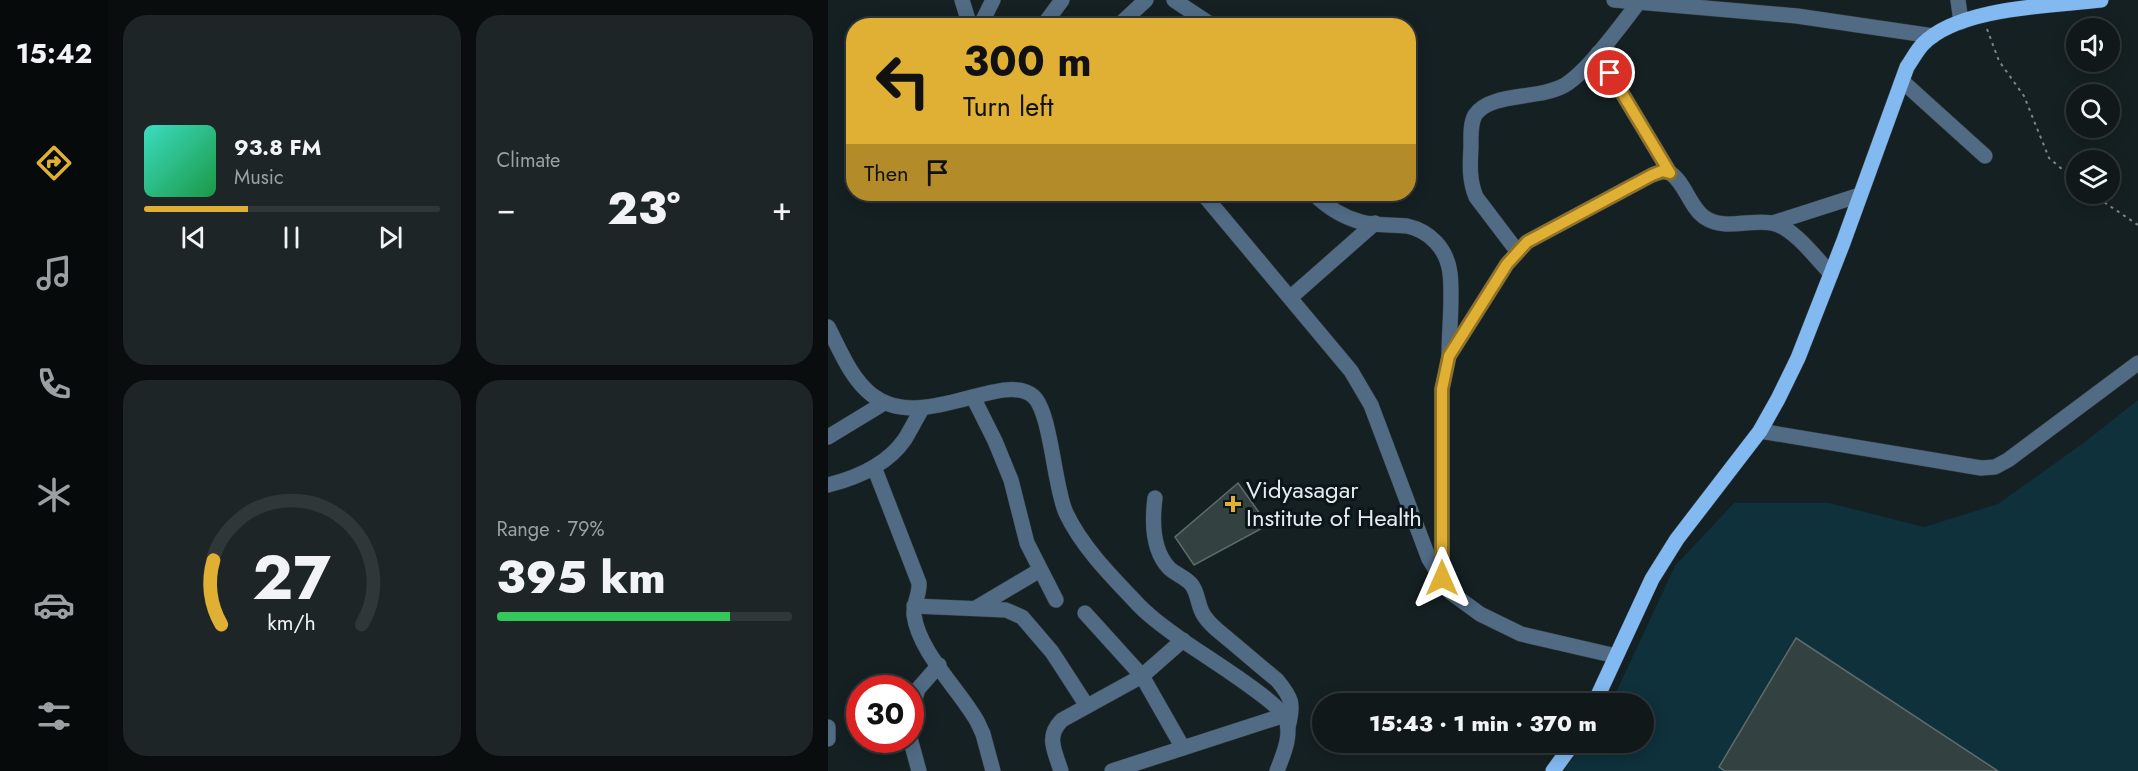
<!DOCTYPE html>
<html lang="en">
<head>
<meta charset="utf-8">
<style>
	:root { --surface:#10181a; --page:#1e2527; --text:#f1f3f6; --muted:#9ca0a2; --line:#303739; --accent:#e0b034 }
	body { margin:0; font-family:Jost,sans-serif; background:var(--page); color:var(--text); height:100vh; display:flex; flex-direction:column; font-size:22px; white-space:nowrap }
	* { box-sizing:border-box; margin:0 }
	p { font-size:20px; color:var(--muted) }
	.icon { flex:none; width:33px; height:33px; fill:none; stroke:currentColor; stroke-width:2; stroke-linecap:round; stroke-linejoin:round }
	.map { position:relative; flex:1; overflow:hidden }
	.sheet { display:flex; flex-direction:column; gap:15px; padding:15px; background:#090d0e; width:720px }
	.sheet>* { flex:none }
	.top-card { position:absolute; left:18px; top:18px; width:570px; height:183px; border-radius:24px; box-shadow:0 3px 15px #0003,0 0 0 2px var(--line); background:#e0b034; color:#111; overflow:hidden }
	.tools { position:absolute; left:1238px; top:18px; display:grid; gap:12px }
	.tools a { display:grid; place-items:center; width:54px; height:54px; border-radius:50%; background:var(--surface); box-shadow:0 3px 15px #0003,0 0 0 2px var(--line); font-size:30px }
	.speed { position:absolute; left:18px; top:675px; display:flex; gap:12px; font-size:30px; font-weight:700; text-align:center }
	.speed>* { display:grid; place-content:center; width:78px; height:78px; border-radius:50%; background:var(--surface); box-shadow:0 3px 15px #0003,0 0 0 2px var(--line); line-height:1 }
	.speed .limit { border:9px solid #d22; background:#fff; color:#111 }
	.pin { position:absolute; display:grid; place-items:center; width:51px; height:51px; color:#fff; margin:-26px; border:3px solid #fff; border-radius:50%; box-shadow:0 2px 6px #0007 }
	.me { position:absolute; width:66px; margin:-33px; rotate:0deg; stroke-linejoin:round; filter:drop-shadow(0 0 4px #0008) }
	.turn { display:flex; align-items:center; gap:21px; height:126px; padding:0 18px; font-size:27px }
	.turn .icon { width:78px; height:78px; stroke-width:2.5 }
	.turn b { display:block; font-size:42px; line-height:51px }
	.then { display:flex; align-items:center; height:57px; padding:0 18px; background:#0003; gap:12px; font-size:22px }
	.big { font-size:45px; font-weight:800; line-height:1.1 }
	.sheet .tile { flex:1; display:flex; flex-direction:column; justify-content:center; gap:9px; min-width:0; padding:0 21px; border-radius:24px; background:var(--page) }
	.sheet .dial { align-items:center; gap:0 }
	.dial svg { height:156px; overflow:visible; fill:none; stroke:var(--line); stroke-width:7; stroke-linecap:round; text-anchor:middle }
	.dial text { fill:var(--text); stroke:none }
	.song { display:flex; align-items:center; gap:18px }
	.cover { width:72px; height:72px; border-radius:9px; background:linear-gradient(135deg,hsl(170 70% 55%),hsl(140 70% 35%)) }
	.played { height:6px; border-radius:3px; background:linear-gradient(90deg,var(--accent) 35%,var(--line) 35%) }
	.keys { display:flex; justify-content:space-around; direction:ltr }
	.heat { display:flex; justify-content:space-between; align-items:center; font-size:33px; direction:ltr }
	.charge { height:9px; border-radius:4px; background:linear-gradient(90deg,#34c759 79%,var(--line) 0) }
	.sheet .tiles { flex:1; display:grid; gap:15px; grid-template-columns:repeat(2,1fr) }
	.trip { position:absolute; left:484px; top:693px; width:342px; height:60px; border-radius:30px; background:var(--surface); box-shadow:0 3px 15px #0003,0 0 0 2px var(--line); font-weight:800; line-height:60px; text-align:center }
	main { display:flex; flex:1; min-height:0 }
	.dock { display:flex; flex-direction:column; width:108px; justify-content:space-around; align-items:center; background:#060a0a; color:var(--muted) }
	.dock .icon { width:42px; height:42px }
	.dock .current { color:var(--accent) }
	.dock b { font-size:27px; color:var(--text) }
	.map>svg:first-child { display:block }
	.green { fill:#0e313c }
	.building { fill:#344141; stroke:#5d6b6b; stroke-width:1.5 }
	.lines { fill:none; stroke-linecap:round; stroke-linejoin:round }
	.minor-casing { stroke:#323d40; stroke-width:16 }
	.major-casing { stroke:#323d40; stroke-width:16 }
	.path { stroke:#7c8588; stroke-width:2; stroke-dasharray:3 4.5; stroke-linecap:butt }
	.minor { stroke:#516b85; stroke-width:15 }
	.major { stroke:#82b9f0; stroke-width:15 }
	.route-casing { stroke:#927222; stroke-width:15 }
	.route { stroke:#e0b034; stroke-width:10 }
	.poi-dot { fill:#e0b034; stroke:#0c161a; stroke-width:2 }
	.labels { text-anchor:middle; stroke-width:6; stroke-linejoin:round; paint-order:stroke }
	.poi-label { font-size:24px; fill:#e5ecef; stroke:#0c161a; text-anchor:start }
</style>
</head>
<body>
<main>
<nav class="dock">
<b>15:42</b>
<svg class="icon current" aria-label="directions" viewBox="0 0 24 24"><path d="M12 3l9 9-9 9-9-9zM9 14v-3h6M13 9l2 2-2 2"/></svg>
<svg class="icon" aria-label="music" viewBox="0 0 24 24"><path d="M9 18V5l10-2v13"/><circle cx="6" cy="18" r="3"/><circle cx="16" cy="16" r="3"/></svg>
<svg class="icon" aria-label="phone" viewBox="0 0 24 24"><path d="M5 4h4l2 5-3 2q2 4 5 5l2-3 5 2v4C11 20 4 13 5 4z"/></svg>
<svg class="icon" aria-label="climate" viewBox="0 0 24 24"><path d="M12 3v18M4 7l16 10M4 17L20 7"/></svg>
<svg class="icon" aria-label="car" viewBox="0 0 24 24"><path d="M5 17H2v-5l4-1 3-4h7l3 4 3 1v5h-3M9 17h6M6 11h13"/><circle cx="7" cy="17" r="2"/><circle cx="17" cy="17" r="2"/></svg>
<svg class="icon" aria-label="filters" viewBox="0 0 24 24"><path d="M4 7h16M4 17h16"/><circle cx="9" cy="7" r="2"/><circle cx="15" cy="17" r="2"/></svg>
</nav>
<section class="sheet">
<div class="tiles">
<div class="tile">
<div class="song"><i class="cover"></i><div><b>93.8 FM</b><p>Music</p></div></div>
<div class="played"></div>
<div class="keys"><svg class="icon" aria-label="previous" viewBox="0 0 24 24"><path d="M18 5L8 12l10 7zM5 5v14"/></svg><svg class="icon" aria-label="pause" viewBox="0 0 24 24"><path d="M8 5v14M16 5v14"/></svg><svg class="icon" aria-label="next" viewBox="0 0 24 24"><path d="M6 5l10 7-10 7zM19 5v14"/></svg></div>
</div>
<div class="tile"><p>Climate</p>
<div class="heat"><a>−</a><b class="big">23°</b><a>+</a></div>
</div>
<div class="tile dial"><svg viewBox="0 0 100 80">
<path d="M14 69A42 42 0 1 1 86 69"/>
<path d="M14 69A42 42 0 0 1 10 36" stroke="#e0b034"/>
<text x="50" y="56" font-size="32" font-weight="700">27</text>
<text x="50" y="72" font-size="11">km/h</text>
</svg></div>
<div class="tile"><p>Range · 79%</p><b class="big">395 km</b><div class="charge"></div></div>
</div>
</section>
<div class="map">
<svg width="1310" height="771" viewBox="0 0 1310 771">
	<rect width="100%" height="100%" fill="#152023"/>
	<!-- green -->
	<polygon class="green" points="1310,400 1310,771 736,771 756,743 816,742 816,704 783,703 847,566 906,503 1001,503 1096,527 1170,504 1258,441"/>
	<!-- building -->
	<g class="building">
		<polygon points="410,483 440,525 366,565 347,537"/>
		<polygon points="968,638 1170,771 897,771 891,767"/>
	</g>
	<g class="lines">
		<defs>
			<g id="minor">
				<polyline points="134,0 142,26"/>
				<polyline points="346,0 385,26"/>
				<polyline points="786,0 969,16 1105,36"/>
				<polyline points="1130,0 1133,22"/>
				<polyline points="152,26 165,0"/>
				<polyline points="215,26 234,0"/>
				<polyline points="290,26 318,0"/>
				<polyline points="770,53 842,173"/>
				<polyline points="1074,81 1157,156"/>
				<polyline points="375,194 523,371 543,405 601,559 622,592 652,614 693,634 788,656"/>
				<path d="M 486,194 C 499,207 515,217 533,222 C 547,226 564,224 579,226 C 602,231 619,249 622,273 C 625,298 621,330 621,356"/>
				<polyline points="945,223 1032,195"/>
				<path d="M 689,251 L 648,197 C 641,180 642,165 643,147 C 643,137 642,124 647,115 C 662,92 711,100 737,85 C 761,70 793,25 811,2"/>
				<polyline points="463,297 547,223"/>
				<path d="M 0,327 C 12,350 23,379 44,395 C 94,434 174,370 205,396 C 223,411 226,487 238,513 C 253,545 281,574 305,599 C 319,615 336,627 354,640 C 372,653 452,702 458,719 C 464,736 455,755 449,771"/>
				<polyline points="145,397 167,441 183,480 199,543 228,600"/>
				<polyline points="932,431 1153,468 1167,467 1180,460 1310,363"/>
				<polyline points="0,437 56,403"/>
				<path d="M 46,467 L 91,583 C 92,594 85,604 86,615 C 91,652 130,688 149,721 L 155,734 L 165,771"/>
				<path d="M 0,485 C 28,478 60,464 77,439 C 83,429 88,419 94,409"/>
				<path d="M 327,498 C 324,521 324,550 341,568 C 347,574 357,577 363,584 C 371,593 369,607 377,617 C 383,626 392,632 400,639 C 417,653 433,667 449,680 C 464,698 466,704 460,727"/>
				<path d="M 614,578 L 614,389 L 621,356 L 679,264 L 699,242 L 824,175 C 830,173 836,170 842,173 C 856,181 862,207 876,217 C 896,231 921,219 944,223 C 965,227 988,258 1003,274"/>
				<polyline points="86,606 178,610 194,617 224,652 259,706"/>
				<polyline points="148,608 212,570"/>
				<polyline points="257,613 314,676 355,748"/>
				<polyline points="82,715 90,689 111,665"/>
				<polyline points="0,727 0,739"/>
				<polyline points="82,738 91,771"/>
				<path d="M 233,771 C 227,751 217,737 234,720 L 314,676 L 355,640"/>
				<polyline points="284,771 457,715"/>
			</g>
			<g id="major">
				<path d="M 766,704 L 824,579 L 849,539 L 932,431 L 950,399 L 970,358 L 1015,243 L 1079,67 C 1084,60 1089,50 1095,44 C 1131,7 1223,6 1273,0"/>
				<polyline points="725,771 746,742"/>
			</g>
		</defs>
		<!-- minor casing -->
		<use href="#minor" class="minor-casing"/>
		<!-- major casing -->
		<use href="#major" class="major-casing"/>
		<!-- path -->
		<g class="path">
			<polyline points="1159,29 1171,61 1196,96 1221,158 1248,181"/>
			<polyline points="1264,194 1310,225"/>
		</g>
		<!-- minor -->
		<use href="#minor" class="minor"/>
		<!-- major -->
		<use href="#major" class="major"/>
	</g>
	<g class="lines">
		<defs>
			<polyline id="route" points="614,578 614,389 621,356 679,264 699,242 824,175 834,171 842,173 782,73"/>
		</defs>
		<!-- route casing -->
		<use href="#route" class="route-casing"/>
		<!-- route -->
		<use href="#route" class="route"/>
	</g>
	<!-- markers -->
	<path class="poi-dot" d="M402 495h6v6h6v6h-6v6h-6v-6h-6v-6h6z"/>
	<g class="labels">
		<!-- poi labels -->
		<g class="poi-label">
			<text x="418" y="498">Vidyasagar<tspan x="418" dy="28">Institute of Health</tspan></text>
		</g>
	</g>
</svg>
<div class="tools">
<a><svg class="icon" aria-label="sound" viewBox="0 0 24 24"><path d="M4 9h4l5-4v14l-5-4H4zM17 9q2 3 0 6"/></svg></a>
<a><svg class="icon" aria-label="search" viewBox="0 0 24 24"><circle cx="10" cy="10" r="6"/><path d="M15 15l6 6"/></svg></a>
<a><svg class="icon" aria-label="layers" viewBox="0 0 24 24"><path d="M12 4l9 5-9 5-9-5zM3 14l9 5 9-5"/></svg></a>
</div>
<div class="speed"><div class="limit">30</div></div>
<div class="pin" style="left:782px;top:73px;background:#d93025"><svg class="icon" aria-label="arrive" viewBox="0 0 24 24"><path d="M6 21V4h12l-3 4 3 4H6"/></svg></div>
<svg class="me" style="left:614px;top:578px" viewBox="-20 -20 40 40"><path d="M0-17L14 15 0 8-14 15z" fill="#e0b034" stroke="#fff" stroke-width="4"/></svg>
<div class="trip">15:43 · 1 min · 370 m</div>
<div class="top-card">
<div class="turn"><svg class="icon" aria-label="left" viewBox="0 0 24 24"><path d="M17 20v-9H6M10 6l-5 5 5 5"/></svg><div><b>300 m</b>Turn left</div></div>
<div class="then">Then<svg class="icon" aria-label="arrive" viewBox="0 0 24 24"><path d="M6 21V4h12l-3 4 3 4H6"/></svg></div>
</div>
</div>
</main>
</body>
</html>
